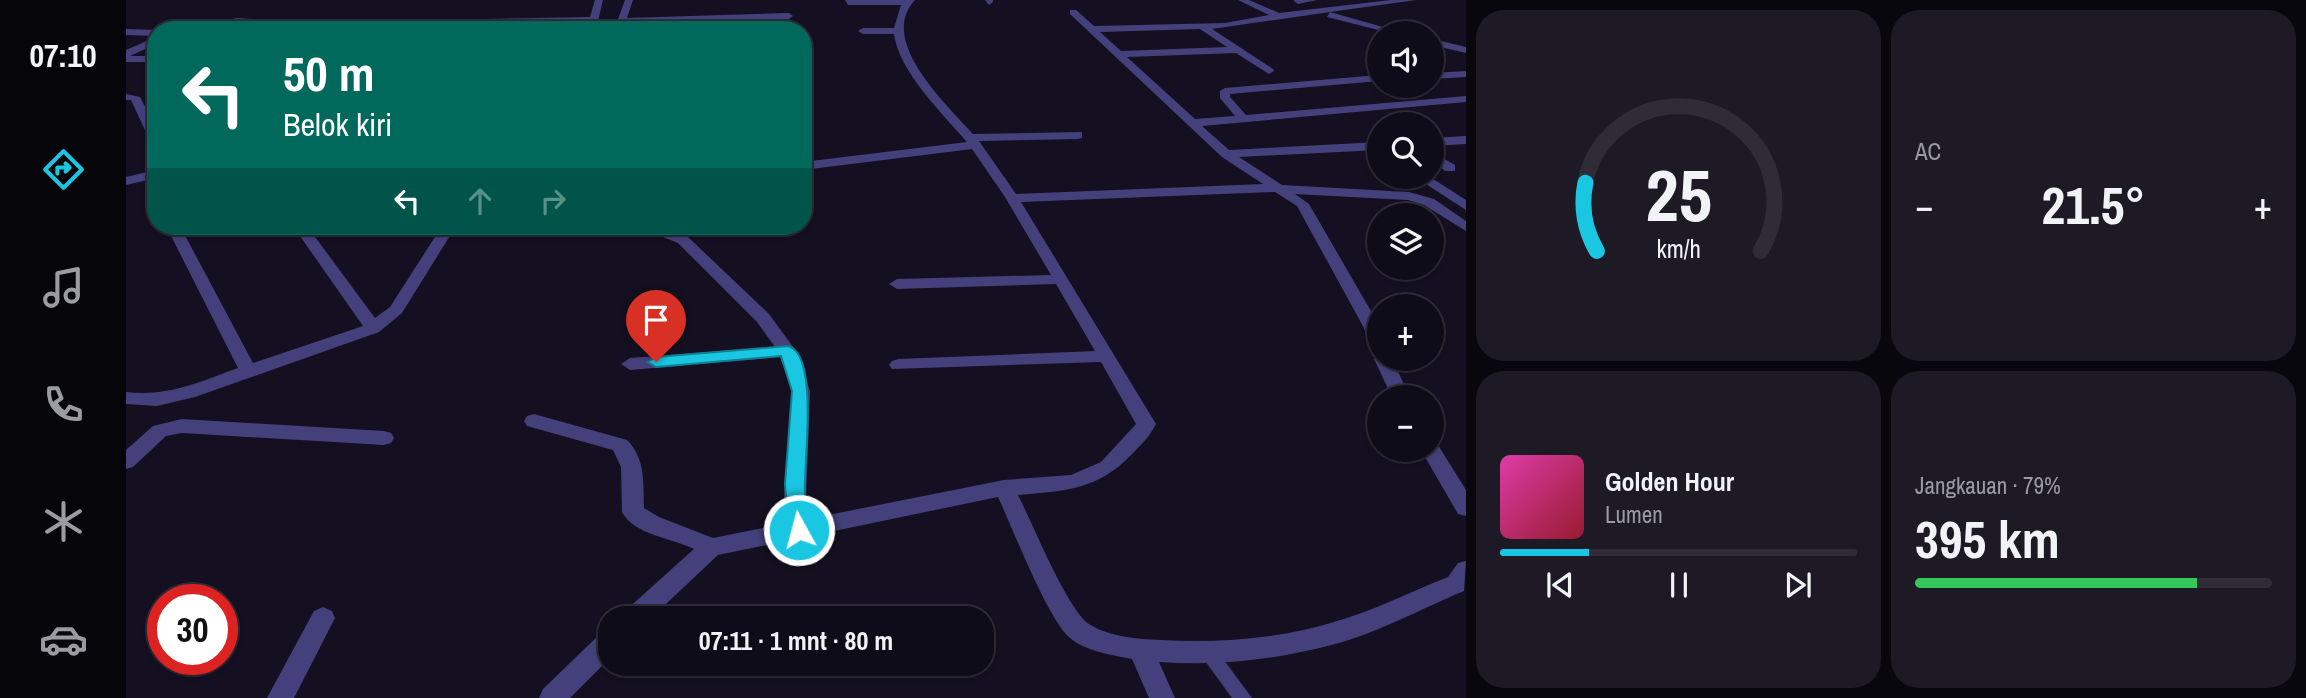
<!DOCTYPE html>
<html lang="id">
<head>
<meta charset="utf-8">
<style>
	:root { --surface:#0f0c19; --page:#1d1a26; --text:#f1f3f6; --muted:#9b9ba2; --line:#2f2c38; --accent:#19c7e2 }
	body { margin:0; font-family:"Archivo Narrow",sans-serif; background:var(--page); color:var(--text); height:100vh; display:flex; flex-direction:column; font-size:26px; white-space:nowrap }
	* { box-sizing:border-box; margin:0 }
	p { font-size:23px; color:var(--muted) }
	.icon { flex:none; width:38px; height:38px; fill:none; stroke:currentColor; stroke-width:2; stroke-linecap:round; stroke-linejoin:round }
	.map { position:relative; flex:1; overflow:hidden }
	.panel { display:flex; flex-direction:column; gap:10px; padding:10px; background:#08070e; width:840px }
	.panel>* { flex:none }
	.hud { position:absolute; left:21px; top:21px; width:665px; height:214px; border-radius:28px; box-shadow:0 2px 5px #0004,0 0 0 2px var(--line); background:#00695c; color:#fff; overflow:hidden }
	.controls { position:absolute; left:1241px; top:21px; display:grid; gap:14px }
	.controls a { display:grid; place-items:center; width:77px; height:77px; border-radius:50%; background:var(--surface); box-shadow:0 2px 5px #0004,0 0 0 2px var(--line); font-size:35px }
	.speed { position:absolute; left:21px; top:584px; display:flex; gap:14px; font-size:35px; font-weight:700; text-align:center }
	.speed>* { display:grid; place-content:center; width:91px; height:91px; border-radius:50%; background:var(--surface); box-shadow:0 2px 5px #0004,0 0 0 2px var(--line); line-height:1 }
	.speed .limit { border:10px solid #d22; background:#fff; color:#111 }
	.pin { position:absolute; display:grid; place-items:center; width:60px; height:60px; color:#fff; margin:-72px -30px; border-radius:50% 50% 50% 0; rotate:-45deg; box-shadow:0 0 7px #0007 }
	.pin .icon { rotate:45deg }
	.me { position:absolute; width:77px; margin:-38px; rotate:353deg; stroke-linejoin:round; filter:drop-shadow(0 0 5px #0008) }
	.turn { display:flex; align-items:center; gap:24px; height:147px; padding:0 21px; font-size:32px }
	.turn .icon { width:91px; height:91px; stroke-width:2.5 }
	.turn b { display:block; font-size:49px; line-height:60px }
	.lanes { display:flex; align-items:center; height:66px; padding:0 21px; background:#0003; justify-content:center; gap:35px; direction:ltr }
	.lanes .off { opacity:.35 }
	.big { font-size:52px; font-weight:700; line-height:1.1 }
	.panel .card { flex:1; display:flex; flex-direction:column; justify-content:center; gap:10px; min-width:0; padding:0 24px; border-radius:28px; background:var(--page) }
	.panel .dial { align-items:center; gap:0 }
	.dial svg { height:182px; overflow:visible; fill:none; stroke:var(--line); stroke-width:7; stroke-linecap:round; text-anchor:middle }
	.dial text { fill:var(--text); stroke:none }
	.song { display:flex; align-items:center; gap:21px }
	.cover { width:84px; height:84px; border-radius:10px; background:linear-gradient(135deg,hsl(320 70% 55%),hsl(350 70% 35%)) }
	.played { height:7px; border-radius:4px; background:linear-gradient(90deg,var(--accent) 25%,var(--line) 25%) }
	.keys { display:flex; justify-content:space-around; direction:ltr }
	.heat { display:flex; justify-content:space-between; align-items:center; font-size:38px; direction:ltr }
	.charge { height:10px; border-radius:5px; background:linear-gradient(90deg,#34c759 79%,var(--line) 0) }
	.panel .tiles { flex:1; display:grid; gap:10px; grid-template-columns:repeat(2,1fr) }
	.trip { position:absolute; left:472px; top:606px; width:396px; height:70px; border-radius:28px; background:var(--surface); box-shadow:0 2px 5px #0004,0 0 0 2px var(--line); font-weight:700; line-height:70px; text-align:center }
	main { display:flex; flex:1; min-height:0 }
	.menu { display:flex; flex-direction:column; width:126px; justify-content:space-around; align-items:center; background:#06050a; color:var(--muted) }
	.menu .icon { width:49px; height:49px }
	.menu .on { color:var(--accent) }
	.menu b { font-size:32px; color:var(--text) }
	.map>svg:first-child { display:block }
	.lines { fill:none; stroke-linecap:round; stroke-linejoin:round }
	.lane { fill:#44407b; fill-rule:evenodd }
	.street { fill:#44407b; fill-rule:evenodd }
	.route { fill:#19c7e2; stroke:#108193; stroke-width:2 }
</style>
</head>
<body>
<main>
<nav class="menu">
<b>07:10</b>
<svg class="icon on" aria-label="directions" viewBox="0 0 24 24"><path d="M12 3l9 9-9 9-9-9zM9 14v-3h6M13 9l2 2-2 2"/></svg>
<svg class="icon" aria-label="music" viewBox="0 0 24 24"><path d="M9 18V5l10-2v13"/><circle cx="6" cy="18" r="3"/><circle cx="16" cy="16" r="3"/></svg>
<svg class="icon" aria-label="phone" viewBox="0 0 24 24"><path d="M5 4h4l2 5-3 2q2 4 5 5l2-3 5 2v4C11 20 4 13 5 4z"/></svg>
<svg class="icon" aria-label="climate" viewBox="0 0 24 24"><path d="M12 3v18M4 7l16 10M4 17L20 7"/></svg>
<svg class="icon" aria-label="car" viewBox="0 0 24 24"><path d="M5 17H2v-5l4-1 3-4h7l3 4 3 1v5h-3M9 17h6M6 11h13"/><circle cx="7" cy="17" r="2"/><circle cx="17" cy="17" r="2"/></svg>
</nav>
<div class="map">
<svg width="1340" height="698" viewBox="0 0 1340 698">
	<rect width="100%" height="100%" fill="#141021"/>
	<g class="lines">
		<!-- lane -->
		<polygon class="lane" points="1083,646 1089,648 1126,698 1106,698 1074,654 1077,648"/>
		<!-- street -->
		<g class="street">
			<polygon points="469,0 477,0 470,30 460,30 462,23 310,26 305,23 310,20 464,17"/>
			<polygon points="499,0 507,0 501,18 663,13 667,16 663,19 500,24 498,30 488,30"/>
			<path d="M 719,0 L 789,0 C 751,40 820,104 847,134 L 956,132 L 956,138 L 952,139 L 853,141 L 890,194 L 1137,184 L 1096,157 L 944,14 L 944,10 L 950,10 L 968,26 L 1099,23 L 1143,15 L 1112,0 L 1123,0 L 1153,13 L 1265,0 L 1290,0 L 1204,12 L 1278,33 L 1264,33 L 1201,17 L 1204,12 L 1086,29 L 1147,69 L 1148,71 L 1143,74 L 1110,53 L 1001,57 L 1069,119 L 1109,116 L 1094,98 L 1094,91 L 1099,88 L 1253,75 L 1253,81 L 1104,94 L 1104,97 L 1120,115 L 1340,96 L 1340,102 L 1076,126 L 1103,150 L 1253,142 L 1253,150 L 1113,157 L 1156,185 L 1283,192 L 1308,199 L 1340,221 L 1340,231 L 1298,205 L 1282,200 L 1169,194 L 1183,204 L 1253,325 L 1253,354 L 1244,349 L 1238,328 L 1171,206 L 1149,192 L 895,202 L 1030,424 C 1024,436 1016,444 1006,454 C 972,490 939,491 892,495 C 906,522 941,609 963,624 C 983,637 1012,639 1035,640 C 1093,643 1152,639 1208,622 C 1247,611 1284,592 1322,577 L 1332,563 L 1340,561 L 1338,591 C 1299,607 1249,634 1209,644 C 1149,660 1094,666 1033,662 L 1049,698 L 1023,698 L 1006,659 C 986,655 959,651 944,638 C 922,620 886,527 872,497 L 592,555 L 525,618 L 496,618 L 499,611 L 568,549 C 546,538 508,535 496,512 L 495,467 L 487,450 L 401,426 L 398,421 L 401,416 L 408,414 L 501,440 C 520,459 517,483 518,508 L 533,517 L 587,538 L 661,523 L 658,499 L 666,391 L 654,357 L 504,370 L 495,364 L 504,358 L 649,347 L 631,322 L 552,243 L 517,229 L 515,226 L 534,226 L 562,237 L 643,314 L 670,351 L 684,391 L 680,499 L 682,519 L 878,480 L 945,475 L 975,462 L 1010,424 L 975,362 L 766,369 L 763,365 L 766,361 L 772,359 L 969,351 L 930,284 L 771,289 L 763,284 L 771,279 L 925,275 L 879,197 L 846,149 L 677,170 L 677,162 L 841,142 C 817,114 773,72 768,34 L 737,34 L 732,31 L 737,28 L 768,28 L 775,5 L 722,5 ZM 1074,29 L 1101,47 L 995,51 L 974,32 Z"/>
			<polygon points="859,0 867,0 867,2 863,5"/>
			<polygon points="1191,0 1172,4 1168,1 1168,0"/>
			<polygon points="111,18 177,22 182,25 178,30 111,24 79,30 59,30"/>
			<polygon points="0,29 30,30 30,36 0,35"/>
			<polygon points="30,37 30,44 4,56 30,56 30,62 0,62 0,50"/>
			<polygon points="1306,39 1340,47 1340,53 1306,45"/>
			<polygon points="1340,71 1340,77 1306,79 1306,73"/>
			<polygon points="0,94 14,97 30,128 30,145 24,141 5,100 0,100"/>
			<polygon points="1340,136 1340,144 1306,146 1306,138"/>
			<polygon points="1306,152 1329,165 1329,171 1319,171 1306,161"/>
			<polygon points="30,170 30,178 0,185 0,177"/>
			<polygon points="1289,177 1304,177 1340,200 1340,210"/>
			<path d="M 40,226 L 54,226 L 127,363 L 237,326 L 167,226 L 181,226 L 249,318 L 264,307 L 316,226 L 330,226 L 276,313 L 253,332 L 69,397 L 31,406 L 0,404 L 0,392 C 41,397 74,382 112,368 Z"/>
			<polygon points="1253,354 1253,359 1266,359 1284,397 1266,397 1248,359"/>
			<polygon points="56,419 258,431 265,433 268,438 265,443 258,445 56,433 40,436 7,467 0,469 0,450 27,426"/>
			<polygon points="1306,443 1312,445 1340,490 1340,516 1332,514 1295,450 1306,450"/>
			<polygon points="197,607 206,611 209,618 168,698 141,698 188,611"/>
			<polygon points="485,629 485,657 444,698 413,698 417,689 476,632"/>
		</g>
	</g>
	<!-- route -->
	<path class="route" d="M 662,346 C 692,353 679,456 679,481 C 678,497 681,514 683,530 L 680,536 L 673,538 L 666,536 L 663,530 L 659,484 L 666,391 L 655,356 L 530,367 L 522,362 L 530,357 Z"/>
</svg>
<div class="controls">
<a><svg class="icon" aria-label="sound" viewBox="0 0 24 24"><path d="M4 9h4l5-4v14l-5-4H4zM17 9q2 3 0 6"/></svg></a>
<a><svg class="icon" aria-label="search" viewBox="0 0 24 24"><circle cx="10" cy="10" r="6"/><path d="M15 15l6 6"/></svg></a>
<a><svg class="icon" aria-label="layers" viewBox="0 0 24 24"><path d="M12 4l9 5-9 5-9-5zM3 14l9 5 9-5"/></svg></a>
<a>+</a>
<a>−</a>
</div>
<div class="speed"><div class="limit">30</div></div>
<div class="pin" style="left:530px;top:362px;background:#d93025"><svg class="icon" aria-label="arrive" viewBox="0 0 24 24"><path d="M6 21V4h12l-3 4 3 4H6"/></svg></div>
<svg class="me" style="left:673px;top:530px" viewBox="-20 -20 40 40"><circle r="17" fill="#19c7e2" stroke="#fff" stroke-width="3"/><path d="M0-11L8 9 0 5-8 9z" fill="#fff"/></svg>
<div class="trip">07:11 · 1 mnt · 80 m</div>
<div class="hud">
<div class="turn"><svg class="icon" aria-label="left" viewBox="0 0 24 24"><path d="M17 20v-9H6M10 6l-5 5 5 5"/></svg><div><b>50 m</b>Belok kiri</div></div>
<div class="lanes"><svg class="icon" aria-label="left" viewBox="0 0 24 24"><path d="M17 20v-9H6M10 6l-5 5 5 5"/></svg><svg class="icon off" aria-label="ahead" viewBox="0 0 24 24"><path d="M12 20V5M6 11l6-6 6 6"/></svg><svg class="icon off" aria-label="right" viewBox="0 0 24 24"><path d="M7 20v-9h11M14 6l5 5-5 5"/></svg></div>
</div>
</div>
<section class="panel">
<div class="tiles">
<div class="card dial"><svg viewBox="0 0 100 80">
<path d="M14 69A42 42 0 1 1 86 69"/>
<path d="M14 69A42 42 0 0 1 9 39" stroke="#19c7e2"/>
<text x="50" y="56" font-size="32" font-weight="700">25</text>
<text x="50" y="72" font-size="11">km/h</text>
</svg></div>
<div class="card"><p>AC</p>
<div class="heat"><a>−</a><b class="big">21.5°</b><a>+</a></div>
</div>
<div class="card">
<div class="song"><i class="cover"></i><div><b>Golden Hour</b><p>Lumen</p></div></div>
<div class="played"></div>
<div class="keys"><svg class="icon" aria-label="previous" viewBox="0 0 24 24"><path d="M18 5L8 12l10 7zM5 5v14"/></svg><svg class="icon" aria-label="pause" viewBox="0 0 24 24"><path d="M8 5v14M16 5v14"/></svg><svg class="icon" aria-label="next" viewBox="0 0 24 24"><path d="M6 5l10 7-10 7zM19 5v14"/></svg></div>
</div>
<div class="card"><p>Jangkauan · 79%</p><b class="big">395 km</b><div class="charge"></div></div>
</div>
</section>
</main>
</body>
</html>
